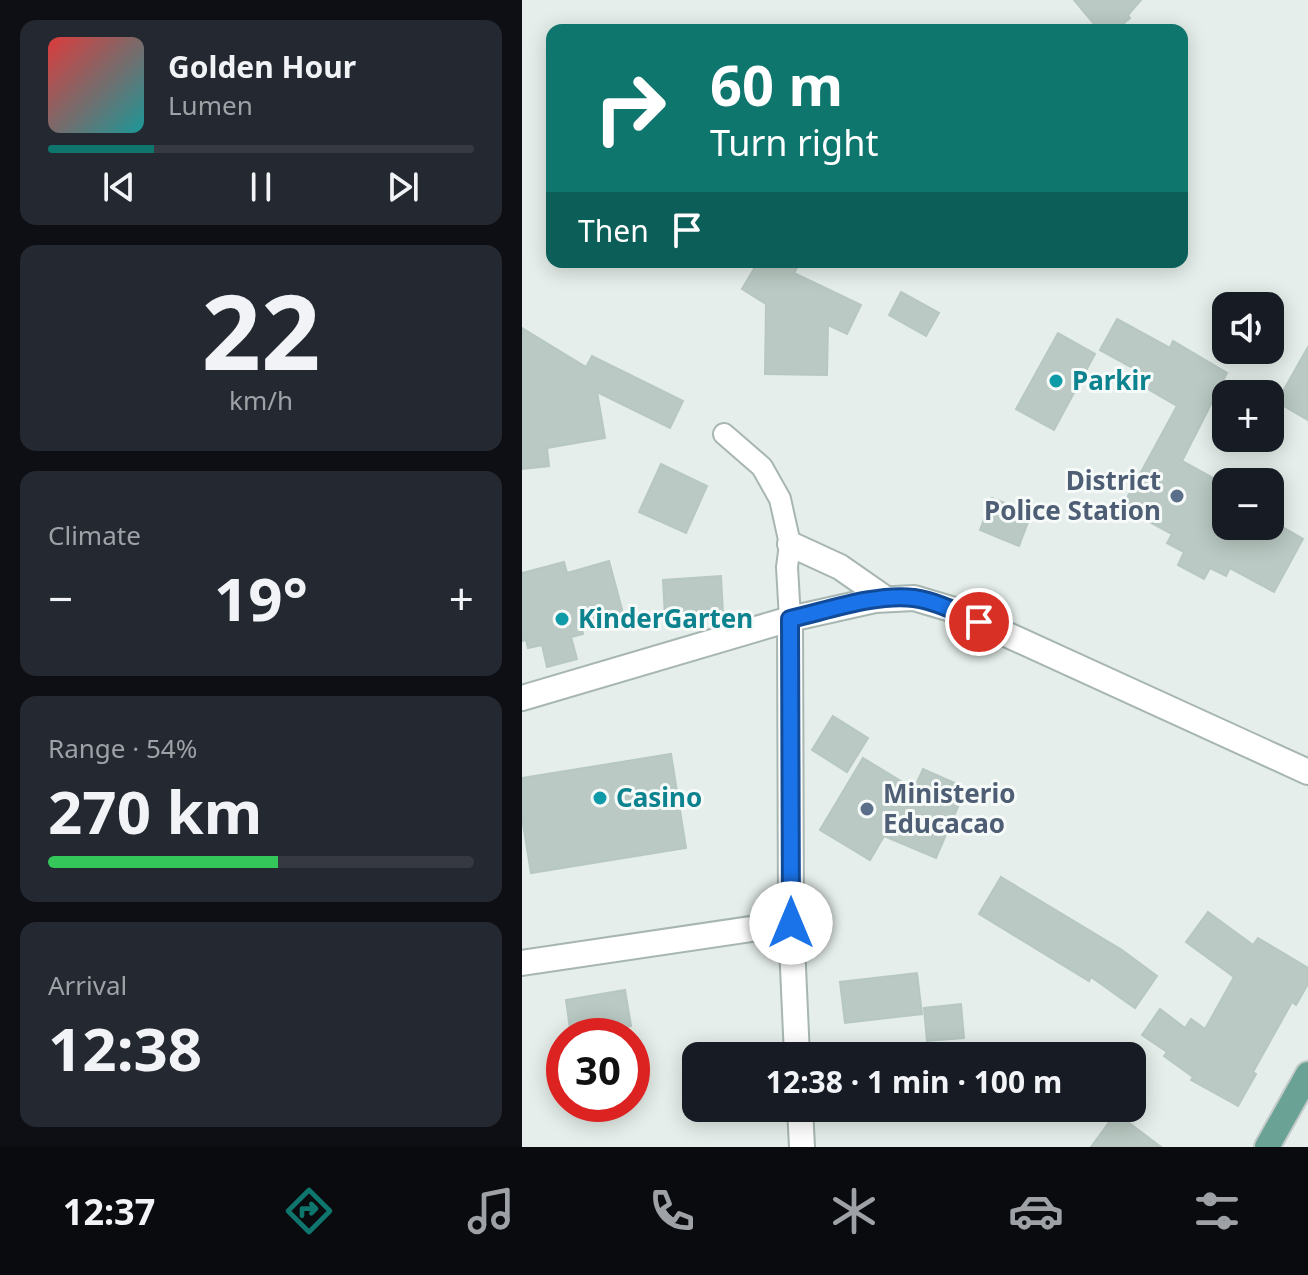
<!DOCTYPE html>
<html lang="en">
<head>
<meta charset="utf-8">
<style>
	:root { --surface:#171b24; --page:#242831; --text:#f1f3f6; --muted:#9ea1a6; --line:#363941; --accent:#0f766e }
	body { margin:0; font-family:"Noto Sans",sans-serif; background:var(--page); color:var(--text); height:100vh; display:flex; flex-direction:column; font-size:30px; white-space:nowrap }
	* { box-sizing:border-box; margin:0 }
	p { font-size:26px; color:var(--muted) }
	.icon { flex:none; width:44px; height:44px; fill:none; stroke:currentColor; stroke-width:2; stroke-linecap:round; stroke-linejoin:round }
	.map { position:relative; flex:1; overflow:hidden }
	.side { display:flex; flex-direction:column; gap:20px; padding:20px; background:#0d0f14; width:522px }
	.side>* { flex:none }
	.top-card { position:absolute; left:24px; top:24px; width:642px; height:244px; border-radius:16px; box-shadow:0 4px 20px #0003; background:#0f766e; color:#fff; overflow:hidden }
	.tools { position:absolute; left:690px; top:292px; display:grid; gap:16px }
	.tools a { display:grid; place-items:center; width:72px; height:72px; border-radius:16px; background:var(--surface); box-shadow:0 4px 20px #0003; font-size:40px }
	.speed { position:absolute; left:24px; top:1018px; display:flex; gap:16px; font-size:40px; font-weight:700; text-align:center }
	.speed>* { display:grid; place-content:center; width:104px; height:104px; border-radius:50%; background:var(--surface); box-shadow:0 4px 20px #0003; line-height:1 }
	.speed .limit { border:12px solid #d22; background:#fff; color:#111 }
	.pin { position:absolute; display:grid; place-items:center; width:68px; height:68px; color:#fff; margin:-34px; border:4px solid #fff; border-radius:50%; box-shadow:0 2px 8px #0007 }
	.me { position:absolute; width:88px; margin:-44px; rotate:0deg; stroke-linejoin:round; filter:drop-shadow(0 0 6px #0008) }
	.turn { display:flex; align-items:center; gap:28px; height:168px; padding:0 32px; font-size:36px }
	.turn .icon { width:104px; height:104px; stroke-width:2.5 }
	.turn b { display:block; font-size:56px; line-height:68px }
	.then { display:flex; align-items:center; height:76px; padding:0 32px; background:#0003; gap:16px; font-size:30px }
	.big { font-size:60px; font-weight:700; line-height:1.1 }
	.side .widget { flex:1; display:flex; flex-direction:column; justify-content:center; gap:12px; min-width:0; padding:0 28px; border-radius:16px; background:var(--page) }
	.side .dial { align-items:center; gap:0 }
	.dial b { font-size:104px; line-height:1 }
	.song { display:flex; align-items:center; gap:24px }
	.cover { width:96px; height:96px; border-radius:12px; background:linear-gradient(135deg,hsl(0 70% 55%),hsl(180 70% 35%)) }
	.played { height:8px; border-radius:4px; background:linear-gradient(90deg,var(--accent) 25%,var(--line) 25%) }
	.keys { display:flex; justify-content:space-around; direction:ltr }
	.heat { display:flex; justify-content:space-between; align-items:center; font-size:44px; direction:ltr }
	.charge { height:12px; border-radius:6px; background:linear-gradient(90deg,#34c759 54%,var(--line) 0) }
	.trip { position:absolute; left:160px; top:1042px; width:464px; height:80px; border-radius:16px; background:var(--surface); box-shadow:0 4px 20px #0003; font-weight:700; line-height:80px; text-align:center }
	.dock { display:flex; height:128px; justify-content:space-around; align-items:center; background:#090b0e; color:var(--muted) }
	.dock .icon { width:56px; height:56px }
	.dock .on { color:var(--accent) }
	.dock b { font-size:36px; color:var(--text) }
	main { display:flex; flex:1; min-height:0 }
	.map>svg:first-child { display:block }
	.building { fill:#bac9c3; stroke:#b7c7c1; stroke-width:2 }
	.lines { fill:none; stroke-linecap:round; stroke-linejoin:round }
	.service-casing { stroke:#a7b6b1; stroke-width:24 }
	.minor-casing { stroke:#a7b6b1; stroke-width:28 }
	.primary-casing { stroke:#c2cac8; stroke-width:28 }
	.service { stroke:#fff; stroke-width:20 }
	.minor { stroke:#fff; stroke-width:24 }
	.primary { stroke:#6ba296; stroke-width:24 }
	.route-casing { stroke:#114b97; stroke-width:20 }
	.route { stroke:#1a73e8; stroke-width:14 }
	.culture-dot { fill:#0f9aa8; stroke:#f6faf8; stroke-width:3 }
	.service-dot { fill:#5c6f8a; stroke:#f6faf8; stroke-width:3 }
	.labels { text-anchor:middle; stroke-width:6; stroke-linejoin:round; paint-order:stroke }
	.culture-label { font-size:26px; font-weight:bold; fill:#0d838f; stroke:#f6faf8; text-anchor:start }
	.service-label { font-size:26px; font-weight:bold; fill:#4e5e75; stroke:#f6faf8; text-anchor:end }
</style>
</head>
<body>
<main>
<section class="side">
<div class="widget">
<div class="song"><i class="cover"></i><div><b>Golden Hour</b><p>Lumen</p></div></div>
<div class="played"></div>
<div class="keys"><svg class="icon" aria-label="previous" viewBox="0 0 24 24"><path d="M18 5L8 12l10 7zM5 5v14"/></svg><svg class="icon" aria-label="pause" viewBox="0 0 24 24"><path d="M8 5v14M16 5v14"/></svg><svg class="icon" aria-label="next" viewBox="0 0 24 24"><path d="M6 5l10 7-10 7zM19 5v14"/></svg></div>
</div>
<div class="widget dial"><b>22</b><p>km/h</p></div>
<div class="widget"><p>Climate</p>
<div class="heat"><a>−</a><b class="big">19°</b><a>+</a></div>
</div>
<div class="widget"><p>Range · 54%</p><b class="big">270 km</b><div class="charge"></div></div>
<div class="widget"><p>Arrival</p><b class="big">12:38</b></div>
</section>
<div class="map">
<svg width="786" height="1147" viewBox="0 0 786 1147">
	<rect width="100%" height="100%" fill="#e5eeea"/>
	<!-- building -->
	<g class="building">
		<polygon points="552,0 619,0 606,15 608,18 594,30 577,30"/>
		<polygon points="236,262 278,262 272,273 339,305 325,334 306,325 305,375 243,374 244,304 220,289"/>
		<polygon points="379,292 417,313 404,336 367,315"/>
		<polygon points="595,319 648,348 651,341 705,373 660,461 704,485 704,526 748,526 748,520 781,539 752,592 708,568 704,576 688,568 682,579 656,565 662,552 645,543 650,534 600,507 655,406 626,389 631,379 578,350"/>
		<polygon points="0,328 64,367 70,356 161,401 148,428 75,392 83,438 25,448 27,466 0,469"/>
		<polygon points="536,333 573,354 532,430 494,409"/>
		<polygon points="786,347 786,420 755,402"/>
		<polygon points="139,464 185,486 164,533 117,512"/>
		<polygon points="470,498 509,514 497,546 458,530"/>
		<polygon points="87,561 101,613 59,624 61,634 49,637 55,659 25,667 20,645 6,648 4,640 0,641 0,573 42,562 45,573"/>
		<polygon points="199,576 201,614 143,617 141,580"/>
		<polygon points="311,716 346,738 325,772 290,750"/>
		<polygon points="149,754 164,848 9,873 0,818 0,778"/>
		<polygon points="341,758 392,789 401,769 444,788 414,858 362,836 348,860 298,830"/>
		<polygon points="479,877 600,950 635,976 613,1008 569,977 567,981 457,914"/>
		<polygon points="686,912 731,945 736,938 786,968 786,984 774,1005 770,1002 731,1072 734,1074 716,1106 669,1080 671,1077 642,1056 645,1052 620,1035 638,1009 663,1028 669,1019 683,1029 712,977 664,942"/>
		<polygon points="395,973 400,1014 323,1023 318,982"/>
		<polygon points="103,990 109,1026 49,1036 44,1000"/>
		<polygon points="439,1004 442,1038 405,1041 402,1008"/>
		<polygon points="594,1113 639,1147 569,1147"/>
	</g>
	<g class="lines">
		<defs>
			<polyline id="service" points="202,434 240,467 258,499 268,544 265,567 268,619"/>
			<g id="minor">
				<polyline points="268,544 318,567 364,599"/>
				<polyline points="268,619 269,923 275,1056"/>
				<polyline points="0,698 268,619 353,600 392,598 429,609 786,772"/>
				<polyline points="0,963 269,923"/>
				<polyline points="278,1108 280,1147"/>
			</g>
			<polyline id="primary" points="745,1147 786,1074"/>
		</defs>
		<!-- service casing -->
		<use href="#service" class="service-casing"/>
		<!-- minor casing -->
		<use href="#minor" class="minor-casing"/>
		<!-- primary casing -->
		<use href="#primary" class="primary-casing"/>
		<!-- service -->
		<use href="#service" class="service"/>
		<!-- minor -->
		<use href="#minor" class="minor"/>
		<!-- primary -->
		<use href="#primary" class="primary"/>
	</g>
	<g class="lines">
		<defs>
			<path id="route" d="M 269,923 L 268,619 C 304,611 355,593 392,598 C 414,601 437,613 457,622"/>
		</defs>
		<!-- route casing -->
		<use href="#route" class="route-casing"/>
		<!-- route -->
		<use href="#route" class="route"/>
	</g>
	<!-- markers -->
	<g class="culture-dot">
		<circle cx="534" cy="381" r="8"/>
		<circle cx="40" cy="619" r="8"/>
		<circle cx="78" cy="798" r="8"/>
	</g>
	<g class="service-dot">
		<circle cx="655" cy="496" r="8"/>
		<circle cx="345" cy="809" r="8"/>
	</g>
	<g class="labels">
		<!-- culture labels -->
		<g class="culture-label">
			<text x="550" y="390">Parkir</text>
			<text x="56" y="628">KinderGarten</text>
			<text x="94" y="807">Casino</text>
		</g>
		<!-- service labels -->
		<g class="service-label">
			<text x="639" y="490">District<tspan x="639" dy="30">Police Station</tspan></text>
			<text x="361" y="803" text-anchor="start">Ministerio<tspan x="361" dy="30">Educacao</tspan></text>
		</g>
	</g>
</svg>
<div class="tools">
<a><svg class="icon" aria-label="sound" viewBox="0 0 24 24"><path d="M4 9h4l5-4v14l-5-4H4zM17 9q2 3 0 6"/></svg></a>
<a>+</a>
<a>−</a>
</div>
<div class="speed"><div class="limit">30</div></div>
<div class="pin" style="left:457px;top:622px;background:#d93025"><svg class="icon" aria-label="arrive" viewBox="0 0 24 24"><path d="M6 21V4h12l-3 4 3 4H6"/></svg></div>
<svg class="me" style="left:269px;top:923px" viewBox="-20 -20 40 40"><circle r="19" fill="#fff"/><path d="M0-13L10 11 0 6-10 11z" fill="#1a73e8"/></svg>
<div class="trip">12:38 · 1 min · 100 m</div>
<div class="top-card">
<div class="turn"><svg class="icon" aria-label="right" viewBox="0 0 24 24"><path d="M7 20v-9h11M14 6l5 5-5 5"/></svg><div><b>60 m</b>Turn right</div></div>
<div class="then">Then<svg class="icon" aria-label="arrive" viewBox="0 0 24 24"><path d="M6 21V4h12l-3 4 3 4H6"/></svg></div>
</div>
</div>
</main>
<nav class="dock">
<b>12:37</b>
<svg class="icon on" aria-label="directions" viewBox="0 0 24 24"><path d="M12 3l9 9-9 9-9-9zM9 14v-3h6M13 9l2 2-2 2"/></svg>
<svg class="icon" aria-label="music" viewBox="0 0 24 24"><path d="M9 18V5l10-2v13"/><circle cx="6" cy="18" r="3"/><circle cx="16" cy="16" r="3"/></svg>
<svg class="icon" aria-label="phone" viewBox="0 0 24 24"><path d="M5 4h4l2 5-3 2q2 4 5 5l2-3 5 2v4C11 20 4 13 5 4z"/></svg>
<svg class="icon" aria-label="climate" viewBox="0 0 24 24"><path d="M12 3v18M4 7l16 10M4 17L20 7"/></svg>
<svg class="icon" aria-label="car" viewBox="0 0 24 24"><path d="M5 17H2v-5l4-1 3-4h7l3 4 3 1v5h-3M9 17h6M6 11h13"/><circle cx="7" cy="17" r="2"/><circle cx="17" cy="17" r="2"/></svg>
<svg class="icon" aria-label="filters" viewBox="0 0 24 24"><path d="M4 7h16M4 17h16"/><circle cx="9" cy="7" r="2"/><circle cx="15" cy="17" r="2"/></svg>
</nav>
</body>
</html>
